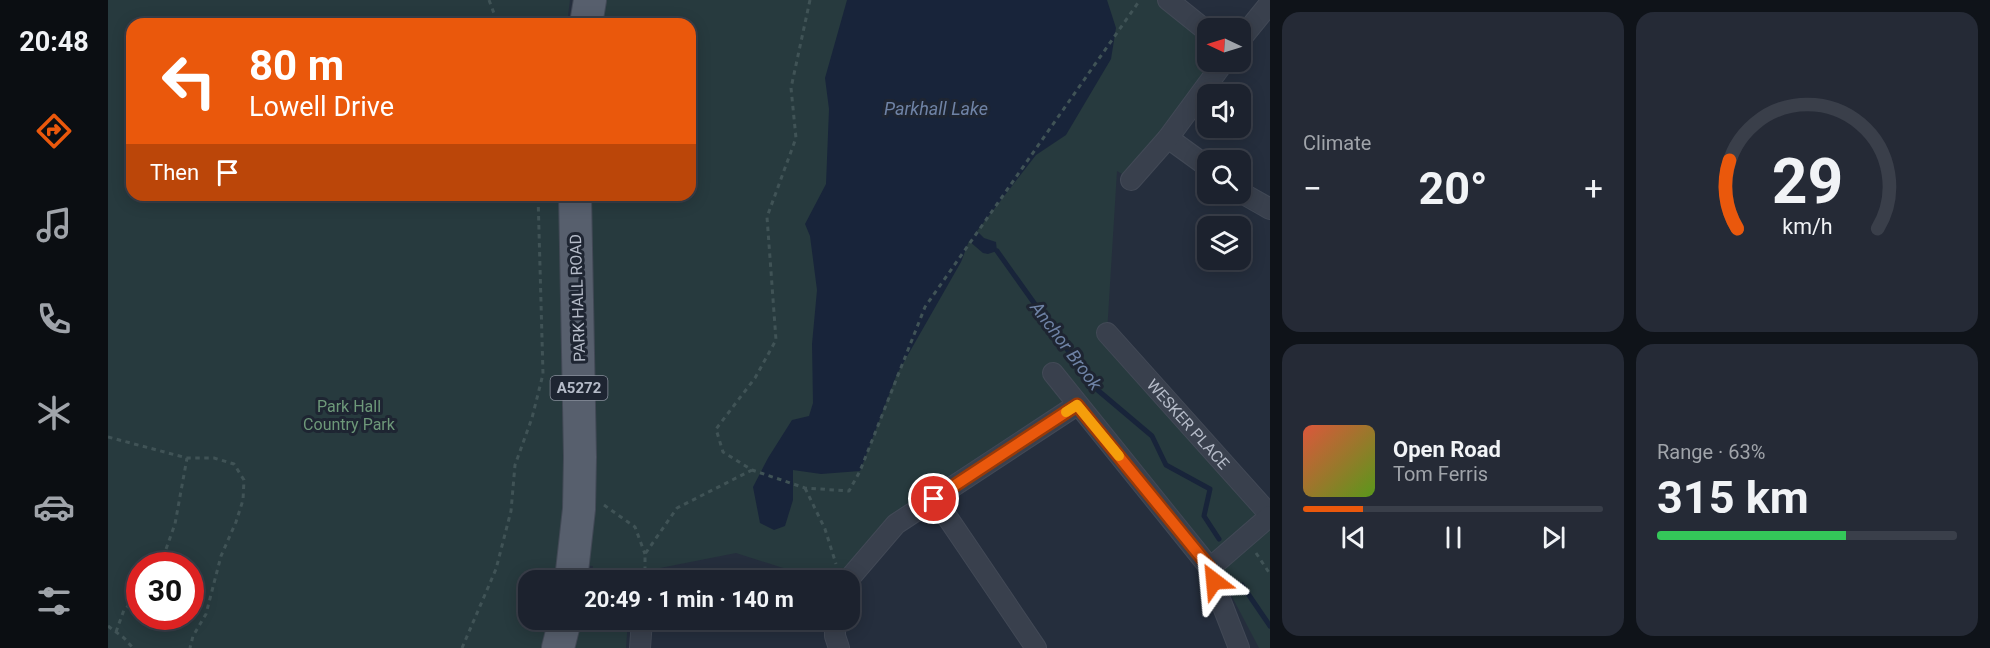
<!DOCTYPE html>
<html lang="en">
<head>
<meta charset="utf-8">
<style>
	:root { --surface:#1c222e; --page:#252a36; --text:#f1f3f6; --muted:#a0a4aa; --line:#3a3f4a; --accent:#ea580c }
	body { margin:0; font-family:Roboto,sans-serif; background:var(--page); color:var(--text); height:100vh; display:flex; flex-direction:column; font-size:22px; white-space:nowrap }
	* { box-sizing:border-box; margin:0 }
	p { font-size:20px; color:var(--muted) }
	.icon { flex:none; width:33px; height:33px; fill:none; stroke:currentColor; stroke-width:2; stroke-linecap:round; stroke-linejoin:round }
	.map { position:relative; flex:1; overflow:hidden }
	.sheet { display:flex; flex-direction:column; gap:12px; padding:12px; background:#0f1319; width:720px }
	.sheet>* { flex:none }
	.banner { position:absolute; left:18px; top:18px; width:570px; height:183px; border-radius:18px; box-shadow:0 3px 15px #0003,0 0 0 2px var(--line); background:#ea580c; color:#fff; overflow:hidden }
	.needle { width:39px; rotate:274deg }
	.controls { position:absolute; left:1089px; top:18px; display:grid; gap:12px }
	.controls a { display:grid; place-items:center; width:54px; height:54px; border-radius:12px; background:var(--surface); box-shadow:0 3px 15px #0003,0 0 0 2px var(--line); font-size:30px }
	.speed { position:absolute; left:18px; top:552px; display:flex; gap:12px; font-size:30px; font-weight:700; text-align:center }
	.speed>* { display:grid; place-content:center; width:78px; height:78px; border-radius:50%; background:var(--surface); box-shadow:0 3px 15px #0003,0 0 0 2px var(--line); line-height:1 }
	.speed .limit { border:9px solid #d22; background:#fff; color:#111 }
	.pin { position:absolute; display:grid; place-items:center; width:51px; height:51px; color:#fff; margin:-26px; border:3px solid #fff; border-radius:50%; box-shadow:0 2px 6px #0007 }
	.me { position:absolute; width:66px; margin:-33px; rotate:331deg; stroke-linejoin:round; filter:drop-shadow(0 0 4px #0008) }
	.turn { display:flex; align-items:center; gap:21px; height:126px; padding:0 24px; font-size:27px }
	.turn .icon { width:78px; height:78px; stroke-width:2.5 }
	.turn b { display:block; font-size:42px; line-height:51px }
	.then { display:flex; align-items:center; height:57px; padding:0 24px; background:#0003; gap:12px; font-size:22px }
	.big { font-size:45px; font-weight:700; line-height:1.1 }
	.sheet .widget { flex:1; display:flex; flex-direction:column; justify-content:center; gap:9px; min-width:0; padding:0 21px; border-radius:18px; background:var(--page) }
	.sheet .dial { align-items:center; gap:0 }
	.dial svg { height:156px; overflow:visible; fill:none; stroke:var(--line); stroke-width:7; stroke-linecap:round; text-anchor:middle }
	.dial text { fill:var(--text); stroke:none }
	.song { display:flex; align-items:center; gap:18px }
	.cover { width:72px; height:72px; border-radius:9px; background:linear-gradient(135deg,hsl(10 70% 55%),hsl(90 70% 35%)) }
	.played { height:6px; border-radius:3px; background:linear-gradient(90deg,var(--accent) 20%,var(--line) 20%) }
	.keys { display:flex; justify-content:space-around; direction:ltr }
	.heat { display:flex; justify-content:space-between; align-items:center; font-size:33px; direction:ltr }
	.charge { height:9px; border-radius:4px; background:linear-gradient(90deg,#34c759 63%,var(--line) 0) }
	.sheet .tiles { flex:1; display:grid; gap:12px; grid-template-columns:repeat(2,1fr) }
	.trip { position:absolute; left:410px; top:570px; width:342px; height:60px; border-radius:18px; background:var(--surface); box-shadow:0 3px 15px #0003,0 0 0 2px var(--line); font-weight:700; line-height:60px; text-align:center }
	main { display:flex; flex:1; min-height:0 }
	.tab-bar { display:flex; flex-direction:column; width:108px; justify-content:space-around; align-items:center; background:#0b0e12; color:var(--muted) }
	.tab-bar .icon { width:42px; height:42px }
	.tab-bar .current { color:var(--accent) }
	.tab-bar b { font-size:27px; color:var(--text) }
	.map>svg:first-child { display:block }
	.green { fill:#273a3e; fill-rule:evenodd }
	.water { fill:#18243a }
	.lines { fill:none; stroke-linecap:round; stroke-linejoin:round }
	.stream { stroke:#18243a; stroke-width:5 }
	.minor-casing { stroke:#424956; stroke-width:22 }
	.primary-casing { stroke:#424956; stroke-width:34 }
	.path { stroke:#405356; stroke-width:3; stroke-dasharray:4.5 4.5; stroke-linecap:butt }
	.minor { stroke:#39404d; stroke-width:20 }
	.primary { stroke:#575f6d; stroke-width:32 }
	.route-casing { stroke:#983908; stroke-width:15 }
	.route { stroke:#ea580c; stroke-width:10 }
	.slow { stroke:#f59e0b; stroke-width:10 }
	.labels { text-anchor:middle; stroke-width:6; stroke-linejoin:round; paint-order:stroke }
	.shield { fill:#1e2532; stroke:#888e9b; stroke-width:1.5 }
	.shield-label { font-size:15px; font-weight:bold; fill:#b5bbc8 }
	.street-label { font-size:16px; fill:#b5bbc8; stroke:#1e2532 }
	.park-label { font-size:16px; fill:#6d9879; stroke:#1e2532 }
	.water-label { font-size:18px; font-style:italic; fill:#6f83a6; stroke:#1e2532 }
</style>
</head>
<body>
<main>
<nav class="tab-bar">
<b>20:48</b>
<svg class="icon current" aria-label="directions" viewBox="0 0 24 24"><path d="M12 3l9 9-9 9-9-9zM9 14v-3h6M13 9l2 2-2 2"/></svg>
<svg class="icon" aria-label="music" viewBox="0 0 24 24"><path d="M9 18V5l10-2v13"/><circle cx="6" cy="18" r="3"/><circle cx="16" cy="16" r="3"/></svg>
<svg class="icon" aria-label="phone" viewBox="0 0 24 24"><path d="M5 4h4l2 5-3 2q2 4 5 5l2-3 5 2v4C11 20 4 13 5 4z"/></svg>
<svg class="icon" aria-label="climate" viewBox="0 0 24 24"><path d="M12 3v18M4 7l16 10M4 17L20 7"/></svg>
<svg class="icon" aria-label="car" viewBox="0 0 24 24"><path d="M5 17H2v-5l4-1 3-4h7l3 4 3 1v5h-3M9 17h6M6 11h13"/><circle cx="7" cy="17" r="2"/><circle cx="17" cy="17" r="2"/></svg>
<svg class="icon" aria-label="filters" viewBox="0 0 24 24"><path d="M4 7h16M4 17h16"/><circle cx="9" cy="7" r="2"/><circle cx="15" cy="17" r="2"/></svg>
</nav>
<div class="map">
<svg width="1162" height="648" viewBox="0 0 1162 648">
	<rect width="100%" height="100%" fill="#252e3d"/>
	<!-- green -->
	<g class="green">
		<path d="M 0,0 L 462,0 L 459,24 L 24,24 L 24,195 L 452,195 L 462,459 L 450,580 L 420,580 L 420,620 L 443,620 L 438,648 L 0,648 ZM 32,566 L 82,566 L 82,616 L 32,616 Z"/>
		<polygon points="482,0 1060,0 1099,32 1100,62 1115,62 1019,177 1009,171 999,333 1162,515 1102,568 970,404 788,524 740,580 713,580 628,553 547,569 523,568 522,580 482,580 485,566 466,565 467,195 582,195 582,24 478,24"/>
		<polygon points="1162,527 1162,648 1151,648 1111,572 1135,553"/>
		<polygon points="473,620 520,620 518,648 466,648"/>
	</g>
	<!-- water -->
	<polygon class="water" points="739,0 999,0 1008,28 1003,59 958,135 928,155 869,231 876,238 888,242 889,251 880,254 875,253 861,241 853,262 789,374 752,471 713,474 685,470 685,500 677,526 666,530 652,523 645,487 660,458 684,420 701,416 705,403 704,344 709,290 702,236 697,224 718,184 721,109 717,78"/>
	<g class="lines">
		<!-- stream -->
		<g class="stream">
			<polyline points="889,251 986,387 1044,436 1058,465 1102,489 1096,516 1111,539"/>
			<polyline points="1134,585 1162,626"/>
		</g>
		<defs>
			<g id="minor">
				<polyline points="1060,0 1100,32"/>
				<polyline points="1132,40 1162,3"/>
				<polyline points="1060,138 1100,167"/>
				<polyline points="1023,180 1060,138 1116,62"/>
				<polyline points="1132,192 1162,209"/>
				<path id="s1" d="M 999,333 L 1162,515"/>
				<polyline points="945,373 1102,568 1110,594 1131,648"/>
				<polyline points="827,499 928,648"/>
				<polyline points="1102,568 1162,516"/>
				<polyline points="740,580 788,524 969,405"/>
				<polyline points="727,620 727,636 731,648"/>
				<polyline points="532,648 534,620"/>
			</g>
			<g id="primary">
				<polyline points="478,24 482,0"/>
				<polyline points="463,580 471,509 472,457 467,195"/>
				<polyline points="450,648 457,620"/>
			</g>
		</defs>
		<!-- minor casing -->
		<use href="#minor" class="minor-casing"/>
		<!-- primary casing -->
		<use href="#primary" class="primary-casing"/>
		<!-- path -->
		<g class="path">
			<polyline points="381,0 390,24"/>
			<polyline points="702,0 683,88 688,138 659,217 668,340 647,378 608,429 615,452 644,470 697,488 741,491 752,471 817,307 1032,0"/>
			<polyline points="0,437 79,458 106,458 126,464 136,480 135,500 128,522 113,556 98,614 85,636 82,648"/>
			<polyline points="697,488 717,529 728,564"/>
			<polyline points="496,505 527,527 537,554"/>
			<polyline points="1148,553 1162,574"/>
			<polyline points="52,566 67,524 79,458"/>
			<polyline points="537,580 537,554 569,508 644,470"/>
			<polyline points="0,626 16,638 25,648"/>
			<polyline points="8,632 16,610 32,594"/>
			<polyline points="354,648 388,569 403,511 407,465 424,418 435,374 430,195"/>
		</g>
		<!-- minor -->
		<use href="#minor" class="minor"/>
		<!-- primary -->
		<use href="#primary" class="primary"/>
	</g>
	<g class="lines">
		<defs>
			<polyline id="route" points="826,499 969,405 1102,568 1106,581"/>
		</defs>
		<!-- route casing -->
		<use href="#route" class="route-casing"/>
		<!-- route -->
		<use href="#route" class="route"/>
		<!-- slow -->
		<polyline class="slow" points="958,412 969,405 1011,456"/>
	</g>
	<g class="labels">
		<!-- shield labels -->
		<rect class="shield" x="442.5" y="376" width="57" height="24" rx="4.5"/>
		<g class="shield-label">
			<text x="471" y="393">A5272</text>
		</g>
		<!-- street labels -->
		<g class="street-label">
			<text transform="translate(469 298) rotate(-92)" y="6">PARK HALL ROAD</text>
			<text dy="6" stroke="none"><textPath href="#s1" startOffset="122">WESKER PLACE</textPath></text>
		</g>
		<!-- park labels -->
		<g class="park-label">
			<text x="241" y="412">Park Hall<tspan x="241" dy="18">Country Park</tspan></text>
		</g>
		<!-- water labels -->
		<g class="water-label">
			<text x="828" y="115">Parkhall Lake</text>
			<text transform="translate(958 346) rotate(53)" y="6">Anchor Brook</text>
		</g>
	</g>
</svg>
<div class="controls">
<a><svg class="needle" viewBox="-14 -14 28 28"><path d="M0-13l5 13h-10z" fill="#e53935"/><path d="M0 13l5-13h-10z" fill="#a0a4aa"/></svg></a>
<a><svg class="icon" aria-label="sound" viewBox="0 0 24 24"><path d="M4 9h4l5-4v14l-5-4H4zM17 9q2 3 0 6"/></svg></a>
<a><svg class="icon" aria-label="search" viewBox="0 0 24 24"><circle cx="10" cy="10" r="6"/><path d="M15 15l6 6"/></svg></a>
<a><svg class="icon" aria-label="layers" viewBox="0 0 24 24"><path d="M12 4l9 5-9 5-9-5zM3 14l9 5 9-5"/></svg></a>
</div>
<div class="speed"><div class="limit">30</div></div>
<div class="pin" style="left:826px;top:499px;background:#d93025"><svg class="icon" aria-label="arrive" viewBox="0 0 24 24"><path d="M6 21V4h12l-3 4 3 4H6"/></svg></div>
<svg class="me" style="left:1106px;top:581px" viewBox="-20 -20 40 40"><path d="M0-17L14 15 0 8-14 15z" fill="#ea580c" stroke="#fff" stroke-width="4"/></svg>
<div class="trip">20:49 · 1 min · 140 m</div>
<div class="banner">
<div class="turn"><svg class="icon" aria-label="left" viewBox="0 0 24 24"><path d="M17 20v-9H6M10 6l-5 5 5 5"/></svg><div><b>80 m</b>Lowell Drive</div></div>
<div class="then">Then<svg class="icon" aria-label="arrive" viewBox="0 0 24 24"><path d="M6 21V4h12l-3 4 3 4H6"/></svg></div>
</div>
</div>
<section class="sheet">
<div class="tiles">
<div class="widget"><p>Climate</p>
<div class="heat"><a>−</a><b class="big">20°</b><a>+</a></div>
</div>
<div class="widget dial"><svg viewBox="0 0 100 80">
<path d="M14 69A42 42 0 1 1 86 69"/>
<path d="M14 69A42 42 0 0 1 10 34" stroke="#ea580c"/>
<text x="50" y="56" font-size="32" font-weight="700">29</text>
<text x="50" y="72" font-size="11">km/h</text>
</svg></div>
<div class="widget">
<div class="song"><i class="cover"></i><div><b>Open Road</b><p>Tom Ferris</p></div></div>
<div class="played"></div>
<div class="keys"><svg class="icon" aria-label="previous" viewBox="0 0 24 24"><path d="M18 5L8 12l10 7zM5 5v14"/></svg><svg class="icon" aria-label="pause" viewBox="0 0 24 24"><path d="M8 5v14M16 5v14"/></svg><svg class="icon" aria-label="next" viewBox="0 0 24 24"><path d="M6 5l10 7-10 7zM19 5v14"/></svg></div>
</div>
<div class="widget"><p>Range · 63%</p><b class="big">315 km</b><div class="charge"></div></div>
</div>
</section>
</main>
</body>
</html>
